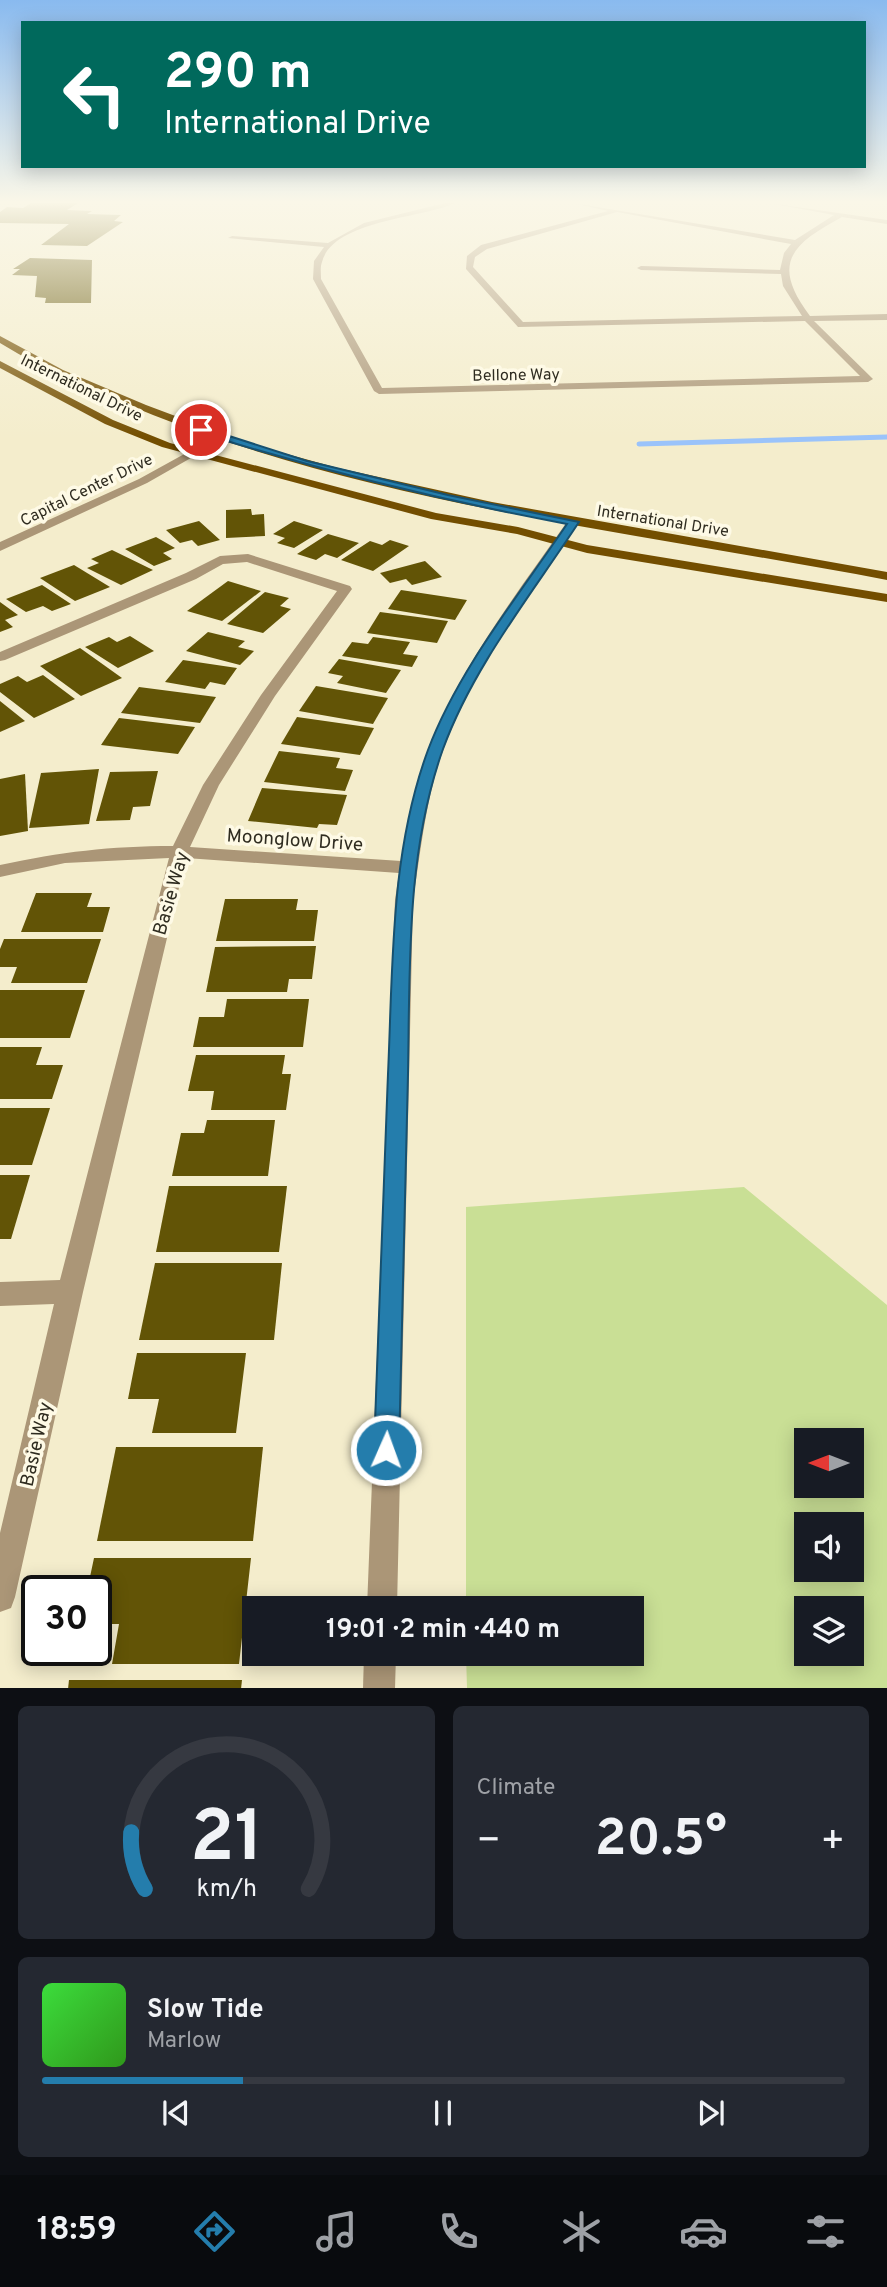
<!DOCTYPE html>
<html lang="en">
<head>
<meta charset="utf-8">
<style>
	:root { --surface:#171b24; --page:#242831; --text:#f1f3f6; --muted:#9ea1a6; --line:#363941; --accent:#247dac }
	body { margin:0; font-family:Overpass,sans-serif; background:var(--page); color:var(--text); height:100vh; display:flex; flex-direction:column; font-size:26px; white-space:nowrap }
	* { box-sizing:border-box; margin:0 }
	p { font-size:23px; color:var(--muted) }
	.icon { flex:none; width:38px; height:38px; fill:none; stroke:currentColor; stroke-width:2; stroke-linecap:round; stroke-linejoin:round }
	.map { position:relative; height:1688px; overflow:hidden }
	.side { display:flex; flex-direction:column; gap:18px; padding:18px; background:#0d0f14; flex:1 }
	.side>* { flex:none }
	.guide { position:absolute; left:21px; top:21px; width:845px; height:147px; border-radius:0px; box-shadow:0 4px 18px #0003; background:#00695c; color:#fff; overflow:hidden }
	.needle { width:46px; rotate:270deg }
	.fabs { position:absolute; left:794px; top:1428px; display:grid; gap:14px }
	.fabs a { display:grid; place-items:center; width:70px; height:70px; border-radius:0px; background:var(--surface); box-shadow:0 4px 18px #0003; font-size:35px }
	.speed { position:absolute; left:21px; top:1575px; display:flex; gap:14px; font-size:35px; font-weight:700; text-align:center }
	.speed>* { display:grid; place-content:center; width:91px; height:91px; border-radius:50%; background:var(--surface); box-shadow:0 4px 18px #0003; line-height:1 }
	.speed .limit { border:4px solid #111; border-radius:10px; background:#fff; color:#111 }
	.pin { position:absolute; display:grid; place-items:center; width:60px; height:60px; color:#fff; margin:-30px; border:4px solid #fff; border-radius:50%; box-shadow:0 2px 7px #0007 }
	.me { position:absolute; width:77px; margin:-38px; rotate:2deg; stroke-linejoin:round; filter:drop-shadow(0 0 5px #0008) }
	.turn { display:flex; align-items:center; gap:24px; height:147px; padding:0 28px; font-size:32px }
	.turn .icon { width:91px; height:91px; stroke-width:2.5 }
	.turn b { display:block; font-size:49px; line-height:60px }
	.big { font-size:52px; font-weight:700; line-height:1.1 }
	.side .widget { flex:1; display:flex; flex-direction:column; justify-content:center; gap:10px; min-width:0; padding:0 24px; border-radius:10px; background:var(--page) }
	.side .dial { align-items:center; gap:0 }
	.dial svg { height:182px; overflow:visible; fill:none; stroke:var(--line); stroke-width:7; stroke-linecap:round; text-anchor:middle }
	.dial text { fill:var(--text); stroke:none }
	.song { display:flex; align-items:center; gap:21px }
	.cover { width:84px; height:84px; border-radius:10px; background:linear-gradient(135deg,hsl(120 70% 55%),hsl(110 70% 35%)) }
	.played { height:7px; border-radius:4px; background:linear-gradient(90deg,var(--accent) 25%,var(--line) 25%) }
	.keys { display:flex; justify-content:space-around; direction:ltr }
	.heat { display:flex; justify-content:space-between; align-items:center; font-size:38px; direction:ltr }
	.side .tiles { flex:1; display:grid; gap:18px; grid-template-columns:1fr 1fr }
	.widget:last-child { grid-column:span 2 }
	.trip { position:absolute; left:242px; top:1596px; width:402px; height:70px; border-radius:0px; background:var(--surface); box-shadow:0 4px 18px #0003; font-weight:700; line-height:70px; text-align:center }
	.tabs { display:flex; height:112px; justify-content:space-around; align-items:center; background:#090b0e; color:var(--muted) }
	.tabs .icon { width:49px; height:49px }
	.tabs .active { color:var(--accent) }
	.tabs b { font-size:32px; color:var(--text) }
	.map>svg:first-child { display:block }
	.green { fill:#c9df95; fill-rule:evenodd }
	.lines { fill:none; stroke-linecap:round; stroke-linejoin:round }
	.stream { stroke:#9ac3fa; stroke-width:5 }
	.building { fill:#625406 }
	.minor { fill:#ab9677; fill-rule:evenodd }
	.major { fill:#734e00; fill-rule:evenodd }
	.route { fill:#247dac; stroke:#175170; stroke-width:2 }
	.labels { text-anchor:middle; stroke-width:7; stroke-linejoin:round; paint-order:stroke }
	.far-street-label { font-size:16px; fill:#2f2c20; stroke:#fefae6 }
	.street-label { font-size:19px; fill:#2f2c20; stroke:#fefae6 }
</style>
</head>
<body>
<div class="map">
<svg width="887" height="1689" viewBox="0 0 887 1689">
	<rect width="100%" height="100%" fill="#f4edcc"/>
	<!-- green -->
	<path class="green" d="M 744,1187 L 887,1305 L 887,1688 L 467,1688 L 466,1654 L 632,1654 L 632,1608 L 466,1608 L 466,1207 ZM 807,1440 L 852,1440 L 852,1486 L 807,1486 ZM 807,1524 L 852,1524 L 852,1570 L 807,1570 ZM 807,1608 L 852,1608 L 852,1654 L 807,1654 Z"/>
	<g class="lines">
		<!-- stream -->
		<polyline class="stream" points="639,444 887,437"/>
	</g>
	<!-- building -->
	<g class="building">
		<polygon points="31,203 78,203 67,210 92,211 87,214 121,215 114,221 123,222 87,246 41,245 69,224 0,223 0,212 7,207 23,208"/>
		<polygon points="30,258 92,260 91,303 45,303 46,298 35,297 37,276 12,275 20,269 13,269"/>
		<polygon points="251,509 252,515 264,514 265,536 226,538 226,510"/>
		<polygon points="199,521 220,540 198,546 192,540 180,543 166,530"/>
		<polygon points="294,521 323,530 294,548 277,543 285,538 273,534"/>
		<polygon points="328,534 359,543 337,558 325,554 316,560 297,554"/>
		<polygon points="156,537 175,548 163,553 172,559 154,566 125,549"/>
		<polygon points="390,540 409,546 373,571 341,560 370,541 382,545"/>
		<polygon points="112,550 153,570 121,585 87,568 99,563 91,559"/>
		<polygon points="425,561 442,577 412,585 406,579 390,583 380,573"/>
		<polygon points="74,565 110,587 75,601 40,578"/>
		<polygon points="228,581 261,591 222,621 187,611"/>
		<polygon points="42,585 71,604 52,611 43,606 26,612 6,599"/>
		<polygon points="401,590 467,600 455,620 388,609"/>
		<polygon points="265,592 289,598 280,606 291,609 263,633 227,624"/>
		<polygon points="0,602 18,615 5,620 13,627 0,632"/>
		<polygon points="380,612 448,621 437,643 367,633"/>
		<polygon points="208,632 245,641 238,647 254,651 240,665 186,651"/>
		<polygon points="130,636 154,651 118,668 85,647 109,637 117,642"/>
		<polygon points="373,637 410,642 403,654 418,656 412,667 342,656 352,642 368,644"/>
		<polygon points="80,648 122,678 81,696 40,666"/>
		<polygon points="339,659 401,670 386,693 337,683 343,676 328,673"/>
		<polygon points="183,660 237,668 225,685 210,682 205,689 165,682"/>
		<polygon points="43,675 75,699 34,718 0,692 0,684 18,676 27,682"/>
		<polygon points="316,686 388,698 373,724 299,711"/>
		<polygon points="139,687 216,697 200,723 121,713"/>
		<polygon points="0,701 25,721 0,732"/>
		<polygon points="297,717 374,728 360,755 281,744"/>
		<polygon points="119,718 195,727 178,754 101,745"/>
		<polygon points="279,751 340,758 336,768 353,770 345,791 264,782"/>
		<polygon points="99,769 89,824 29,828 41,773"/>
		<polygon points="158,771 150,806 133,807 130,820 96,821 110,772"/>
		<polygon points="25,774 28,831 0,836 0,779"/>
		<polygon points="262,788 347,795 337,825 319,824 317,828 248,821"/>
		<polygon points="36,893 92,893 87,907 110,907 103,932 21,932"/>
		<polygon points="225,899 298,899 296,910 318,910 314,941 216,941"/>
		<polygon points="4,939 101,939 87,983 11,983 17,967 0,967 0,949"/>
		<polygon points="316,946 312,979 289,979 287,992 206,992 215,947"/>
		<polygon points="0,990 85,990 70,1038 0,1038"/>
		<polygon points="227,999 309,999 303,1047 193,1047 199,1017 224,1017"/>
		<polygon points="0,1047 42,1047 36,1065 63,1065 52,1099 0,1099"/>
		<polygon points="196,1055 285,1055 282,1074 291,1074 286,1110 211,1110 214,1091 188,1091"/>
		<polygon points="0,1108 50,1108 32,1165 0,1165"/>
		<polygon points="207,1120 275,1120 268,1176 172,1176 181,1133 204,1133"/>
		<polygon points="0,1175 30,1175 11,1239 0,1239"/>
		<polygon points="169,1186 287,1186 279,1252 156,1252"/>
		<polygon points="155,1263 282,1263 274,1340 139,1340"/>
		<polygon points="137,1353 246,1353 236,1433 152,1433 159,1399 128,1399"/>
		<polygon points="116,1447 263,1447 253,1541 97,1541"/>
		<polygon points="94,1558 251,1558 239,1664 112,1664 119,1624 96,1624 96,1591 87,1591"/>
		<polygon points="69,1680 242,1680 241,1689 68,1689"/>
	</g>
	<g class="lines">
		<!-- minor -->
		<g class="minor">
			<path d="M 445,203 L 455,203 C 424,218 333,220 322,262 C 320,267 321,274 321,279 L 382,388 L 860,376 L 805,321 L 518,327 L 466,269 L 467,256 L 481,245 L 608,211 L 573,203 L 795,240 L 834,215 L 769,203 L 887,220 L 887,224 L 842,217 C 792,244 770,263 810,316 L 887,314 L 887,320 L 814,321 L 873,379 L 868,382 L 379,394 L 374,391 L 313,279 L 314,261 L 324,247 L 228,238 L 232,236 L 328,243 L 364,223 ZM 617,212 L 791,244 L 784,253 L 780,270 L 641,266 L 637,268 L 641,270 L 781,274 L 783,286 L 802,316 L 523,322 L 473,267 L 475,257 L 487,249 Z"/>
			<polygon points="217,436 226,438 147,483 0,551 0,542 139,479"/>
			<path d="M 573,518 L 579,522 C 530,594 475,665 444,748 C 426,796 421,849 413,900 L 397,1608 L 367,1608 L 395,900 L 399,873 L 186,858 L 83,1292 L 15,1597 L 11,1608 L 0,1612 L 0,1533 L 54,1304 L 0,1306 L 0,1282 L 60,1280 L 169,858 L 65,863 L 0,877 L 0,865 C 61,852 110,846 173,846 L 203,785 L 261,695 L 337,591 L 247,562 L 223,564 L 196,579 L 5,660 L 0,661 L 0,652 L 186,573 L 220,556 L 248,554 L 350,586 L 352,589 L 275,696 L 219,785 L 190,847 L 401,861 C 408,823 414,784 429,747 C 462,664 518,592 569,519 Z"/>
			<polygon points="364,1654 396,1654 395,1689 363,1689"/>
		</g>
		<!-- major -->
		<g class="major">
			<path d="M 0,336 L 63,370 L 146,405 L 250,444 L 338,468 L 492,502 L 887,572 L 887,580 C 641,533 388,507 153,415 C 101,394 48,373 0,343 Z"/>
			<polygon points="0,361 113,420 170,443 436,513 518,527 587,545 887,594 887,602 587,553 517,534 431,519 162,447 105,424 0,368"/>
		</g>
	</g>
	<!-- sky -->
	<linearGradient id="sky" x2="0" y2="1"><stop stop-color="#89baef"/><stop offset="0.46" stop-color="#faf7e8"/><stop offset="1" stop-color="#faf7e8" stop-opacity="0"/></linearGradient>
	<rect width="887" height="439" fill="url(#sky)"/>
	<!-- route -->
	<path class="route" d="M 201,427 L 307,461 L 448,495 L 579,522 C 531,595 473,667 443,749 C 406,853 410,965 408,1074 C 405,1199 402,1324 399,1450 L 395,1459 L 386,1462 L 377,1459 L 374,1450 C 379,1324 383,1199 388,1074 C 393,965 390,853 428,750 C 458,670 519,595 567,524 C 440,500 321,471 198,432 L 198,428 Z"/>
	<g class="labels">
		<!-- far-street labels -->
		<g class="far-street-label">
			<text transform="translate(516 374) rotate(-1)" y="6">Bellone Way</text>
			<text transform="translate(82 387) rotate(26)" y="6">International Drive</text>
			<text transform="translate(86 489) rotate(-26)" y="6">Capital Center Drive</text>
			<text transform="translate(663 520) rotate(9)" y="6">International Drive</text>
		</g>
		<!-- street labels -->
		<g class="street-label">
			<text transform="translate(295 839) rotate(4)" y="7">Moonglow Drive</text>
			<text transform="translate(170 893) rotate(-74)" y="7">Basie Way</text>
			<text transform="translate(35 1444) rotate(-77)" y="7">Basie Way</text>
		</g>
	</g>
</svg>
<div class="fabs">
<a><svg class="needle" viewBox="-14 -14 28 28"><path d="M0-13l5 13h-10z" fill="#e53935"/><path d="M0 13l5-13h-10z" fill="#9ea1a6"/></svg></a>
<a><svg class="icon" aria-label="sound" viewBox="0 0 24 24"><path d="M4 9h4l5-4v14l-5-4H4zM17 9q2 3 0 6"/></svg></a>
<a><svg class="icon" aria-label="layers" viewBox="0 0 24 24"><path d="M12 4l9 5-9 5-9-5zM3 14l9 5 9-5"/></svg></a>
</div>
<div class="speed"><div class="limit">30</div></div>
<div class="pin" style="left:201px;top:430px;background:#d93025"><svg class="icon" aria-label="arrive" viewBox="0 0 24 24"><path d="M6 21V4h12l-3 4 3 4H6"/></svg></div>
<svg class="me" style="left:386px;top:1450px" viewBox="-20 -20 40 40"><circle r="17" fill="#247dac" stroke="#fff" stroke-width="3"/><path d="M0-11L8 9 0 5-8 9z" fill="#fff"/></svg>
<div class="trip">19:01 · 2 min · 440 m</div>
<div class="guide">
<div class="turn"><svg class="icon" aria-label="left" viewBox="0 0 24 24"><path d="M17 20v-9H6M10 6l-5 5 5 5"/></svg><div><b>290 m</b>International Drive</div></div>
</div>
</div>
<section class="side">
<div class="tiles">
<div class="widget dial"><svg viewBox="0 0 100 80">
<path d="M14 69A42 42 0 1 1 86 69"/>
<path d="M14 69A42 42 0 0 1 8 44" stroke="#247dac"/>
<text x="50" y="56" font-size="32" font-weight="700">21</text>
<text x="50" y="72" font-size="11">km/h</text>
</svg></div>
<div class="widget"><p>Climate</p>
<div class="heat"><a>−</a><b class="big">20.5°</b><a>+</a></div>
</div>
<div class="widget">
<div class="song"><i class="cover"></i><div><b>Slow Tide</b><p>Marlow</p></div></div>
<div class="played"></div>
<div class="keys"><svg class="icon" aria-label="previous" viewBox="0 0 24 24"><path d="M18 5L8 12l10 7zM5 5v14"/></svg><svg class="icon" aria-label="pause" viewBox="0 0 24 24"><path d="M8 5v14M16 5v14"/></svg><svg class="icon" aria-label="next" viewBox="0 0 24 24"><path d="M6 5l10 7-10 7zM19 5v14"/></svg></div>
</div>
</div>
</section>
<nav class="tabs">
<b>18:59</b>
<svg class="icon active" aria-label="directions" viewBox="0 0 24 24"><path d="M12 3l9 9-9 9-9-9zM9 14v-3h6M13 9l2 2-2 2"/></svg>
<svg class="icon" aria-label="music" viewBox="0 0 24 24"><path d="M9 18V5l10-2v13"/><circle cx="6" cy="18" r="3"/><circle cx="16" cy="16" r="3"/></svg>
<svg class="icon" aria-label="phone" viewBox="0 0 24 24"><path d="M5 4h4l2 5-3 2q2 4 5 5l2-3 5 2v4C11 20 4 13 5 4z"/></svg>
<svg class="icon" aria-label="climate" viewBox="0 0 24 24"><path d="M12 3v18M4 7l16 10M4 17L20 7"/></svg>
<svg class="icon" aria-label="car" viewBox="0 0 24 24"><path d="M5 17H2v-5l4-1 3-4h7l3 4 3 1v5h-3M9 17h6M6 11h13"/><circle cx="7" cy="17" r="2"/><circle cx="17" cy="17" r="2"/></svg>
<svg class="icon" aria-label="filters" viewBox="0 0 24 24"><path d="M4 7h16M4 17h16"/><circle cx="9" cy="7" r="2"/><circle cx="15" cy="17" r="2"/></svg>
</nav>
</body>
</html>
